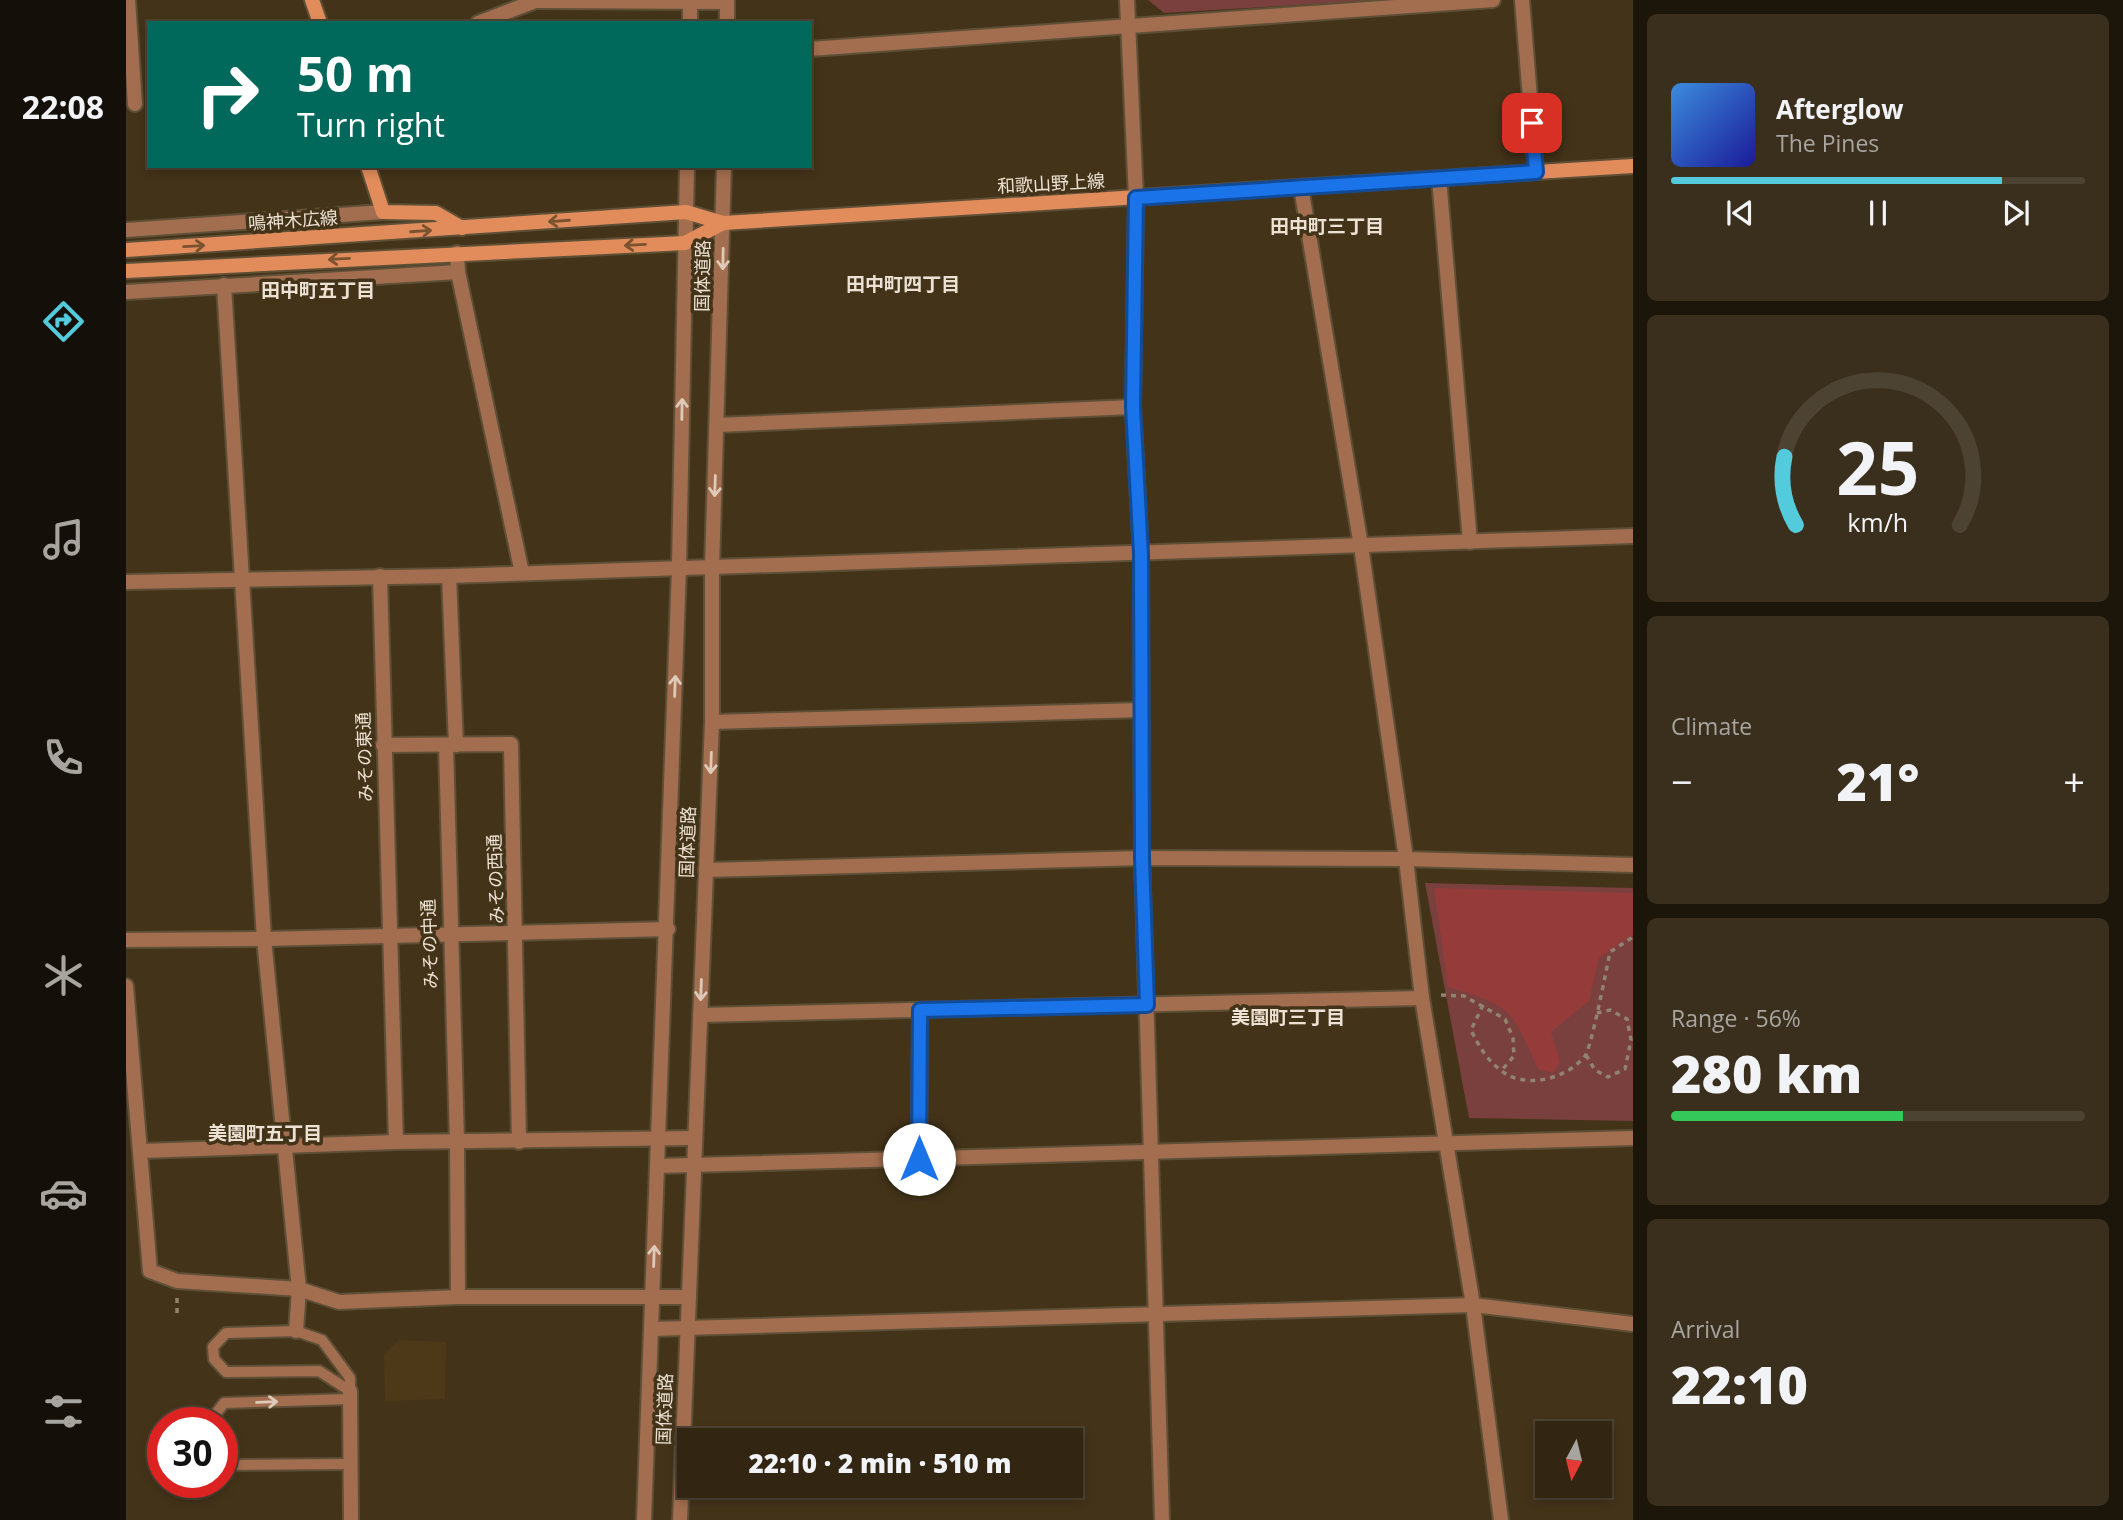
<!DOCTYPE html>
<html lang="en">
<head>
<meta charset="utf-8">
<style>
	:root { --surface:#322613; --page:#3a2e1c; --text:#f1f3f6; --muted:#a8a5a0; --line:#4d4333; --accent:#54cadd }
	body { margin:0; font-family:"Open Sans","Noto Sans JP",sans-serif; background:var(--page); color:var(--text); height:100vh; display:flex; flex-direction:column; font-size:26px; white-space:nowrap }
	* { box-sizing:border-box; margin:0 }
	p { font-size:23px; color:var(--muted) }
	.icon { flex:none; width:38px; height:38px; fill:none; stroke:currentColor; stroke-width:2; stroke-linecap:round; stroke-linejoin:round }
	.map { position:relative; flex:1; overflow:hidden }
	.details { display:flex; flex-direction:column; gap:14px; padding:14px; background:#1c150a; width:490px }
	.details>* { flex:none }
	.hud { position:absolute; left:21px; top:21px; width:665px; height:147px; border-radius:0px; box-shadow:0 4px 10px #0003,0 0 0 2px var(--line); background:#00695c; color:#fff; overflow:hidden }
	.needle { width:46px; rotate:187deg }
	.controls { position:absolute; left:1409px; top:1421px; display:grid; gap:14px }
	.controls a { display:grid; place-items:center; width:77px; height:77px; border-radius:0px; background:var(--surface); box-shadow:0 4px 10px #0003,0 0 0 2px var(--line); font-size:35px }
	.speed { position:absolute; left:21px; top:1407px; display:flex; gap:14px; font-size:35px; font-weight:700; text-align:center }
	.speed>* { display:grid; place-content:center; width:91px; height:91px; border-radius:50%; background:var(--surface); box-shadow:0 4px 10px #0003,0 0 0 2px var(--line); line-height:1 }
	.speed .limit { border:10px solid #d22; background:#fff; color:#111 }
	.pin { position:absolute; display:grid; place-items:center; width:60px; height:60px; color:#fff; margin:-30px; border-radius:14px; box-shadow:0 4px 10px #0006 }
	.me { position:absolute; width:77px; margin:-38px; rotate:0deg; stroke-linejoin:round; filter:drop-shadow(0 0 5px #0008) }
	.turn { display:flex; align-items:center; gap:24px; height:147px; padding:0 35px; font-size:32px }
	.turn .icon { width:91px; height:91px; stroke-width:2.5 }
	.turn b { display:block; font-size:49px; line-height:60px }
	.big { font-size:52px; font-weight:800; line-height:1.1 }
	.details .tile { flex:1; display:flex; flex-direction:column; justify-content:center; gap:10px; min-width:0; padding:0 24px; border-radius:10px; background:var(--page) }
	.details .dial { align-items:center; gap:0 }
	.dial svg { height:182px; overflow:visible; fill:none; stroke:var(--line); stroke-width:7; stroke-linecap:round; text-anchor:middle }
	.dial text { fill:var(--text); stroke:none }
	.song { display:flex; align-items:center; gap:21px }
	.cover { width:84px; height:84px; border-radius:10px; background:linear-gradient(135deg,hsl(210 70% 55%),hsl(240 70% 35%)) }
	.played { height:7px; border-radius:4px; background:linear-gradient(90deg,var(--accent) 80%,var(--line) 80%) }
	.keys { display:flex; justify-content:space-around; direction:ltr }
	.heat { display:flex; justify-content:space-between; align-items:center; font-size:38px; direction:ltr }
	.charge { height:10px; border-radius:5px; background:linear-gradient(90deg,#34c759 56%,var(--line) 0) }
	.trip { position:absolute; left:551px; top:1428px; width:406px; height:70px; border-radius:0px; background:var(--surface); box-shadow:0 4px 10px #0003,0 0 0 2px var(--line); font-weight:800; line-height:70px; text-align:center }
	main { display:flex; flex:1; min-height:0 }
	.tab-bar { display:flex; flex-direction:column; width:126px; justify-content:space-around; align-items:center; background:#140f08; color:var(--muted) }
	.tab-bar .icon { width:49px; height:49px }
	.tab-bar .active { color:var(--accent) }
	.tab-bar b { font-size:32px; color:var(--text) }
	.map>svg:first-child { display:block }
	.built { fill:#4d3918 }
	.green { fill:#79403d }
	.forest { fill:#953c3b }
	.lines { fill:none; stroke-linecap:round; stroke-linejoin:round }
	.service-casing { stroke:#5e4f37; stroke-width:14 }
	.pedestrian-casing { stroke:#5e4f37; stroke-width:18 }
	.minor-casing { stroke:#5e4f37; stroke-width:18 }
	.tertiary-casing { stroke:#5e4f37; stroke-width:18 }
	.secondary-casing { stroke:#5e4f37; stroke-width:18 }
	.path { stroke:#91836e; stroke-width:3.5; stroke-dasharray:5 5; stroke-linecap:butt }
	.service { stroke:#a36e4f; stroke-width:10 }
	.pedestrian { stroke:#a36e4f; stroke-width:14 }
	.minor { stroke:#a36e4f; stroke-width:14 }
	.tertiary { stroke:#a36e4f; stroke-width:14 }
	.secondary { stroke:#e18c5a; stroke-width:14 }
	.oneway { stroke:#7a5230 }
	.oneway2 { stroke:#ddcab8 }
	.route-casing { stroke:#114b97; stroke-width:18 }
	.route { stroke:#1a73e8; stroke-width:12 }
	.labels { text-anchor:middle; stroke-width:7; stroke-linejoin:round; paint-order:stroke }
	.street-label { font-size:18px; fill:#ece1d2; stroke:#433319 }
	.neighbourhood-label { font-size:19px; font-weight:bold; fill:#ece1d2; stroke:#433319 }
</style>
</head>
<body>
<main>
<nav class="tab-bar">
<b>22:08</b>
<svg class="icon active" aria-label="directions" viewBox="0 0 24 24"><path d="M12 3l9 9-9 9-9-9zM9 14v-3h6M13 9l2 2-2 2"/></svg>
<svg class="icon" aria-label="music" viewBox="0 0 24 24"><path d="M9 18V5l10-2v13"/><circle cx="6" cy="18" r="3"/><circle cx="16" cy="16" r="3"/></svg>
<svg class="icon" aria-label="phone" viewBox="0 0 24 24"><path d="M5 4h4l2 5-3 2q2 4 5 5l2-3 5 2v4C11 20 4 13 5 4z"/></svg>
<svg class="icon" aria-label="climate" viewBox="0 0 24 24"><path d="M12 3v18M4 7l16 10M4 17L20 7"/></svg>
<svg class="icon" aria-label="car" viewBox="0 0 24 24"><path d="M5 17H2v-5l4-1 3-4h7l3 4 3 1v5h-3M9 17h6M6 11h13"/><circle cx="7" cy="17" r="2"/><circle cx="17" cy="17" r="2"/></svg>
<svg class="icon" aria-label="filters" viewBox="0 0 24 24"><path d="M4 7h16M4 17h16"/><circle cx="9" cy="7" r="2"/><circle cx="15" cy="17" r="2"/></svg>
</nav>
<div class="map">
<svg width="1507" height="1520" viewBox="0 0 1507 1520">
	<rect width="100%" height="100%" fill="#433319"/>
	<!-- built -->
	<polygon class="built" points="273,1340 320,1342 319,1399 259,1401 258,1354"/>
	<!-- green -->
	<g class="green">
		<polygon points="1022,0 1257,0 1038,13"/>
		<polygon points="1299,883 1507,888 1507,1121 1343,1118"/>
	</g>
	<!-- forest -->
	<path class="forest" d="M 1308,888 L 1507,893 L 1507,934 L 1473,958 L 1463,1001 L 1425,1032 L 1434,1062 L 1427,1073 L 1412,1069 C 1385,1009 1387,1006 1322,987 Z"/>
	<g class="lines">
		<defs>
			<g id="service">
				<polygon points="170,1331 196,1340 224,1378 224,1391 193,1371 100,1372 88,1359 87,1347 100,1333"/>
				<polyline points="83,1423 98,1403 224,1399"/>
				<polyline points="96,1465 224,1464"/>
			</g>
			<g id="pedestrian">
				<polyline points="254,576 270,1142"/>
				<polyline points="323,576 330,745"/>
				<polyline points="257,745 385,744 393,1142"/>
				<polyline points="320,745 331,1142"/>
				<polyline points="138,939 542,929"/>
			</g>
			<g id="minor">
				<polyline points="2,0 9,104"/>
				<polyline points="1001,0 1010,198 1007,407 1015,554 1016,858 1036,1520"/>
				<polyline points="1396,0 1410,172"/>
				<polyline points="412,1 601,2"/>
				<polyline points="352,23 412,0"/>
				<polyline points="684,49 1367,0"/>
				<polyline points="1313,178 1344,542"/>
				<polyline points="1175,187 1235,546 1280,859 1296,998 1347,1305 1375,1520"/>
				<polyline points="0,230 257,212"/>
				<polyline points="332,272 396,573"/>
				<polyline points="98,285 138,939 173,1289 170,1331"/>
				<polyline points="0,292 332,272 331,253"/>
				<polyline points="591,425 1007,407"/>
				<polyline points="0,582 323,576 1507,536"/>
				<polyline points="586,722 1015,710"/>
				<polyline points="580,870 1016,858 1280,859 1507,865"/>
				<polyline points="0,940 138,939"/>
				<polyline points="0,986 24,1271 51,1281 173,1289 213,1302 332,1297 563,1297"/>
				<polyline points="574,1015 1296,998"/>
				<polyline points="331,1142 332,1297"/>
				<polyline points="16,1151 270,1142 569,1138"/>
				<polyline points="793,1159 794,1010"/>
				<polyline points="531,1166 1507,1138"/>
				<polyline points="525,1329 1347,1305 1507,1324"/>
				<polyline points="224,1391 225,1520"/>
			</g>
			<g id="tertiary">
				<polyline points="564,23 564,0"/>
				<polyline points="601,23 601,0"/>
				<polyline points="518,1520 553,568 561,166"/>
				<polyline points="554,1520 586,722 586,568 598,166"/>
			</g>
			<g id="secondary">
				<polyline points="186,0 194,23"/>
				<polyline points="242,166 257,212 310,213 336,228"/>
				<polyline points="0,250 560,212 597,223 1507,166"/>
				<polyline points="0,271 559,243 597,223"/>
			</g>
		</defs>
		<!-- service casing -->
		<use href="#service" class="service-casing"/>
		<!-- pedestrian casing -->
		<use href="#pedestrian" class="pedestrian-casing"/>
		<!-- minor casing -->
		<use href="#minor" class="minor-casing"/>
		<!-- tertiary casing -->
		<use href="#tertiary" class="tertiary-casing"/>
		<!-- secondary casing -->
		<use href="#secondary" class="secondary-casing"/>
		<!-- path -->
		<g class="path">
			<polyline points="1315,995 1338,996 1379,1019 1387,1038 1388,1056 1375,1071"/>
			<path d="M 1357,1005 L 1345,1030 C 1352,1045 1360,1058 1373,1069 C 1397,1090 1440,1080 1459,1056 C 1465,1049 1481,967 1484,952 L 1507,937"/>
			<polyline points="1460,1055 1469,1070 1482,1077 1499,1069 1505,1040 1501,1019 1484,1010 1471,1013"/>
			<polyline points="51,1298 51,1313"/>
		</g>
		<!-- service -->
		<use href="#service" class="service"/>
		<!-- pedestrian -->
		<use href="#pedestrian" class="pedestrian"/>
		<!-- minor -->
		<use href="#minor" class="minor"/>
		<!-- tertiary -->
		<use href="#tertiary" class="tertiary"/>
		<!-- secondary -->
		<use href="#secondary" class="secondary"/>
	</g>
	<!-- one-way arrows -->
	<defs><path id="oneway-shaft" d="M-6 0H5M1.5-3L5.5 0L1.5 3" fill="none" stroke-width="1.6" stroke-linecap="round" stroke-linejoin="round" transform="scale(1.75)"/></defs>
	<g class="oneway">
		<use href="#oneway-shaft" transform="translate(433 221) rotate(176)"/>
		<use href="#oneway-shaft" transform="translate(295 231) rotate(-4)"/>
		<use href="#oneway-shaft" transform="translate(509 245) rotate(177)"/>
		<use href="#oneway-shaft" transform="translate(68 246) rotate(-3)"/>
		<use href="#oneway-shaft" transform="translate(213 259) rotate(177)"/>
	</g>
	<g class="oneway2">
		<use href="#oneway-shaft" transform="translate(597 259) rotate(91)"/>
		<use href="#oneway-shaft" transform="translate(556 409) rotate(-89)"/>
		<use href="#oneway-shaft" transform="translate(589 486) rotate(92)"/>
		<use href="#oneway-shaft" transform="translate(549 686) rotate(-88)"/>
		<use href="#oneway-shaft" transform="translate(585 763) rotate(92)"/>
		<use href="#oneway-shaft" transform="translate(575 990) rotate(92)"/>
		<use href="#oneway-shaft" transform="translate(528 1256) rotate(-88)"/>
		<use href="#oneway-shaft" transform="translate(141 1402) rotate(-2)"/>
	</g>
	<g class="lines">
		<defs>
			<polyline id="route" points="793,1159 794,1010 1021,1005 1016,858 1015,554 1007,407 1010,198 1410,172 1406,123"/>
		</defs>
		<!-- route casing -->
		<use href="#route" class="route-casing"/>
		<!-- route -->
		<use href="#route" class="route"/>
	</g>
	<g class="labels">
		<!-- street labels -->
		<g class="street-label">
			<text transform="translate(925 184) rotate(-3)" y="6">和歌山野上線</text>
			<text transform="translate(167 221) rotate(-4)" y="6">鳴神木広線</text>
			<text transform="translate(577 276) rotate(-89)" y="6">国体道路</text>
			<text transform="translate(239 757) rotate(-92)" y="6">みその東通</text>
			<text transform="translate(562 842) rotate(-88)" y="6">国体道路</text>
			<text transform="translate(370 879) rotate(-92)" y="6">みその西通</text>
			<text transform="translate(304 944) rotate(-92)" y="6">みその中通</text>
			<text transform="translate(539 1409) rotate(-88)" y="6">国体道路</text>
		</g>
		<!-- neighbourhood labels -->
		<g class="neighbourhood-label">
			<text x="1201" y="233">田中町三丁目</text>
			<text x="777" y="291">田中町四丁目</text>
			<text x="192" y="297">田中町五丁目</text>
			<text x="1162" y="1024">美園町三丁目</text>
			<text x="139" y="1140">美園町五丁目</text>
		</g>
	</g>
</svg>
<div class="controls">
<a><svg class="needle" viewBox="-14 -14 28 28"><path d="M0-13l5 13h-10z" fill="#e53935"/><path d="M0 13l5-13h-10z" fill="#a8a5a0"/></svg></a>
</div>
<div class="speed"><div class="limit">30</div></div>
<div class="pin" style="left:1406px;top:123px;background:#d93025"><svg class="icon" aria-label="arrive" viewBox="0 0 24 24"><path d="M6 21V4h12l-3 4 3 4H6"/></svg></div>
<svg class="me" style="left:793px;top:1159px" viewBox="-20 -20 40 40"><circle r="19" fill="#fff"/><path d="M0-13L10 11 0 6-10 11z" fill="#1a73e8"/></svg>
<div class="trip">22:10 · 2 min · 510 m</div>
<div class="hud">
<div class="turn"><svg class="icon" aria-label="right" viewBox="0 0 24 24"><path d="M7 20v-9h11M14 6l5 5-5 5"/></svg><div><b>50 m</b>Turn right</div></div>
</div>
</div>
<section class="details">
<div class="tile">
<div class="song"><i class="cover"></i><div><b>Afterglow</b><p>The Pines</p></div></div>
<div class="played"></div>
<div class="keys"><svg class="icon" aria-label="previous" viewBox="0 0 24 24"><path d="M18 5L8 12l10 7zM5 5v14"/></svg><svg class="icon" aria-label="pause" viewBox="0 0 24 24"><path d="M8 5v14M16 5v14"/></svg><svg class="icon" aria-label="next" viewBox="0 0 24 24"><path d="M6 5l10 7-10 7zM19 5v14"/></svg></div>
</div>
<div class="tile dial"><svg viewBox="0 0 100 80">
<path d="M14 69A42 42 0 1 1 86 69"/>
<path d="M14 69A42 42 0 0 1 9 39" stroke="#54cadd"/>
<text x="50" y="56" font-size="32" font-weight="700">25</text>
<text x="50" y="72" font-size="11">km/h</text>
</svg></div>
<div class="tile"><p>Climate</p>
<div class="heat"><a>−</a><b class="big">21°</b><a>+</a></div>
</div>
<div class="tile"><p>Range · 56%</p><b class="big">280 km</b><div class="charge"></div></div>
<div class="tile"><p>Arrival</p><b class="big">22:10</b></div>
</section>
</main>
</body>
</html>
